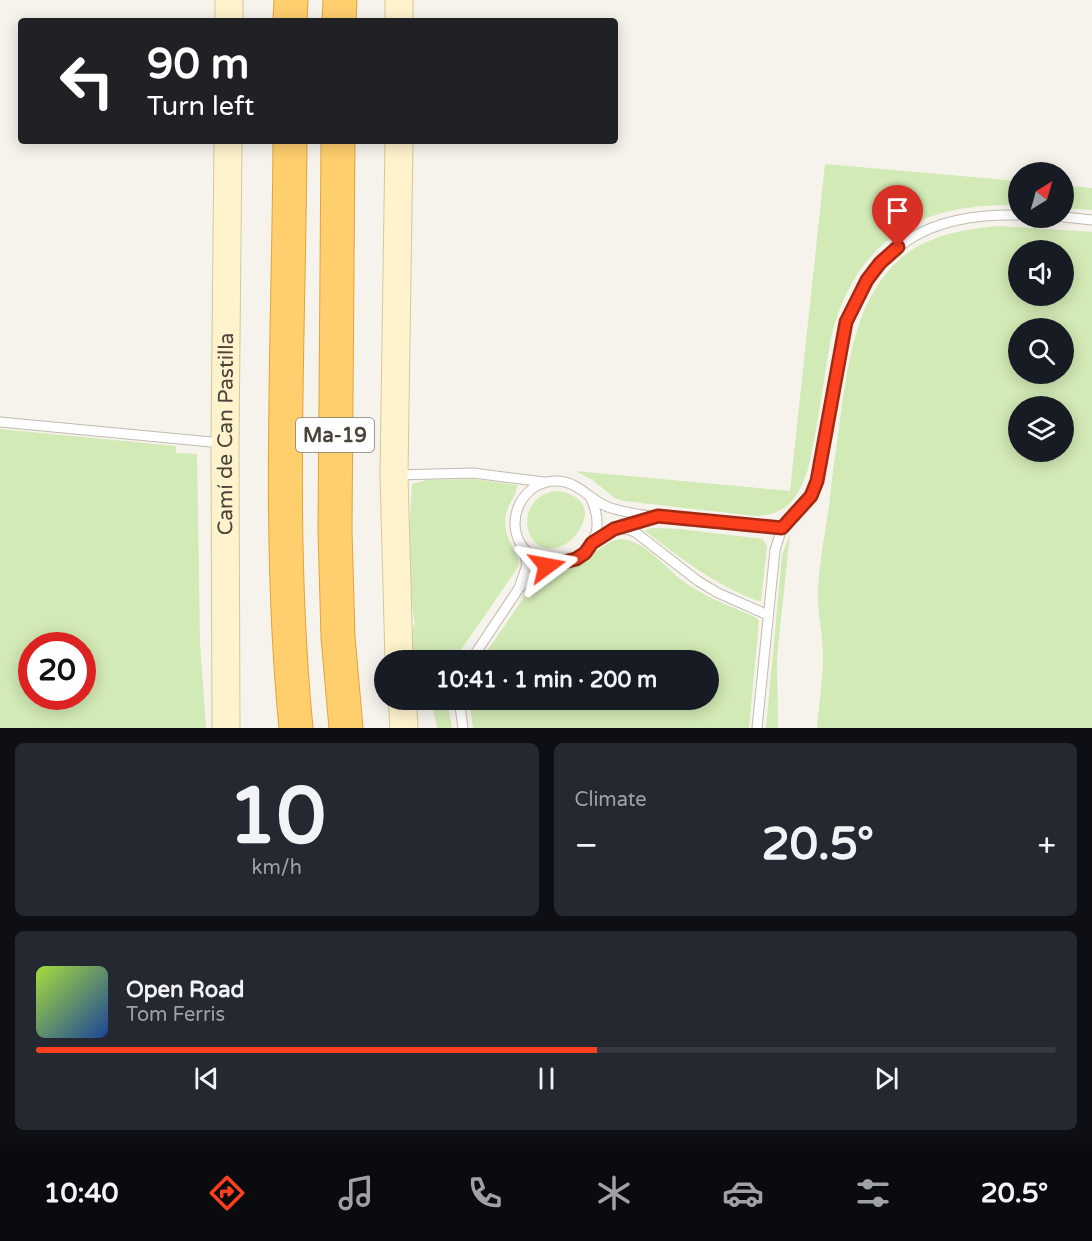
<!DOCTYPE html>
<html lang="en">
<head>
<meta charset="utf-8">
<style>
	:root { --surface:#171b24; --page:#242831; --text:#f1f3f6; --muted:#9ea1a6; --line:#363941; --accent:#fc3f1d }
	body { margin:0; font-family:"Varela Round",sans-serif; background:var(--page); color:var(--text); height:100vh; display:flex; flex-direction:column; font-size:22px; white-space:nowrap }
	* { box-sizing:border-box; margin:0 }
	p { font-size:20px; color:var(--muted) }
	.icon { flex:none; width:33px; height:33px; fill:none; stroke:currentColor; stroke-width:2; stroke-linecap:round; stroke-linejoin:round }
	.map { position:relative; height:728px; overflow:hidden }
	.panel { display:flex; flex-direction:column; gap:15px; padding:15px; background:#0d0f14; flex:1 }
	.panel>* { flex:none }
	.top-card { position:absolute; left:18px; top:18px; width:600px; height:126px; border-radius:6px; box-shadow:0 3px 15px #0003; background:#202124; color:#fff; overflow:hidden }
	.needle { width:39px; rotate:37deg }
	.fabs { position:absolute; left:1008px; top:162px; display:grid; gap:12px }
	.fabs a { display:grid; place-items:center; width:66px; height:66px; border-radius:50%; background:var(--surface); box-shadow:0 3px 15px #0003; font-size:30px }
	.speed { position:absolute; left:18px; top:632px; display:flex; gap:12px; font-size:30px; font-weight:700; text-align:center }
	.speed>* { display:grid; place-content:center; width:78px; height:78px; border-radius:50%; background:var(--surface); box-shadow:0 3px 15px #0003; line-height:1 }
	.speed .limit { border:9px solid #d22; background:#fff; color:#111 }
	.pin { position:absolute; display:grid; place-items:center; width:51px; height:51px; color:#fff; margin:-62px -26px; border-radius:50% 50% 50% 0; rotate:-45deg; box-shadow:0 0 6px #0007 }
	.pin .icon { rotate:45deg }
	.me { position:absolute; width:66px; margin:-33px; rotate:77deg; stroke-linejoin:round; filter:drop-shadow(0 0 4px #0008) }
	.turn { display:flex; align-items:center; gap:21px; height:126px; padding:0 30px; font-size:27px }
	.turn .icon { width:78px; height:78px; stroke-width:2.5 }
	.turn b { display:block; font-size:42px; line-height:51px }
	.big { font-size:45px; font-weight:800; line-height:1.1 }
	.panel .widget { flex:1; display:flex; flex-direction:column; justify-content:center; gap:9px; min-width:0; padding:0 21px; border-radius:9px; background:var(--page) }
	.panel .dial { align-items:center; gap:0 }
	.dial b { font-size:78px; line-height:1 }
	.song { display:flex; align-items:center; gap:18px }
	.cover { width:72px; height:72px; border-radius:9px; background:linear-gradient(135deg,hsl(80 70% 55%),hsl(220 70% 35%)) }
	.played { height:6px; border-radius:3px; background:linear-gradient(90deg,var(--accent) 55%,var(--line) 55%) }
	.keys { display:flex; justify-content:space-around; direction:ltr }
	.heat { display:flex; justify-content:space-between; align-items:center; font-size:33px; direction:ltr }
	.panel .tiles { flex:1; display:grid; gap:15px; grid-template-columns:1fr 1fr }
	.widget:last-child { grid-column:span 2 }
	.trip { position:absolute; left:374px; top:650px; width:345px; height:60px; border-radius:30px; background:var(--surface); box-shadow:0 3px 15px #0003; font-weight:800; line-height:60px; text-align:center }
	.tabs { display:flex; height:96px; justify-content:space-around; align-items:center; background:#090b0e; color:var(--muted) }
	.tabs .icon { width:42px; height:42px }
	.tabs .active { color:var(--accent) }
	.tabs b { font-size:27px; color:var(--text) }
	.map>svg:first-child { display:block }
	.green { fill:#d2eab5; fill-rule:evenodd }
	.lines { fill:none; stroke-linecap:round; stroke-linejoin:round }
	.lane-casing { stroke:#c2bbae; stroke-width:11 }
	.secondary-casing { stroke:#d6c79b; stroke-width:29 }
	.highway-casing { stroke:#e0a43c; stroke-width:35 }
	.lane { stroke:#fff; stroke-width:9 }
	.secondary { stroke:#fff3cd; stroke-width:27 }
	.highway { stroke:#ffcf6e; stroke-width:33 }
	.route-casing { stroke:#a42913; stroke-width:15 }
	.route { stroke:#fc3f1d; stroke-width:10 }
	.labels { text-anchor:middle; stroke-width:6; stroke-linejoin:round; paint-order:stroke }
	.shield { fill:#fff; stroke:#817c74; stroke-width:1.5 }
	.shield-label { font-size:20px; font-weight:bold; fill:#4b4439 }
	.street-label { font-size:21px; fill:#4b4439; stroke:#fff }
</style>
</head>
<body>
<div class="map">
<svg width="1092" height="728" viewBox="0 0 1092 728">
	<rect width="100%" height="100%" fill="#f6f3ec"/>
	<!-- green -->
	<g class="green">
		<path d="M 825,164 L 1018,181 L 1018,205 C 931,203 867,230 837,317 C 830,336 828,356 825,375 C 820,407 815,438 808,469 C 798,498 788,515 755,516 L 624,501 L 615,498 L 591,479 L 575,471 L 790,491 Z"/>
		<polygon points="1064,185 1092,188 1092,210 1064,208"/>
		<path d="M 999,226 L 1092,232 L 1092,728 L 817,728 C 819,704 823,679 823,656 C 823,636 818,616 818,597 C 818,567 825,536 829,506 C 832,475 837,443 841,412 C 849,357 857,297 901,258 C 928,235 965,229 999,226 ZM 1018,250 L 1064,250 L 1064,296 L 1018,296 ZM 1018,328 L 1064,328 L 1064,374 L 1018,374 ZM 1018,406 L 1064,406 L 1064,452 L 1018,452 Z"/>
		<path d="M 0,429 L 176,446 L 176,453 L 197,454 L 200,642 L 206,728 L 0,728 ZM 32,645 L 82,645 L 82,696 L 32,696 Z"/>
		<path d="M 473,479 L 517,485 C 517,497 505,506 505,521 C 504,540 521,555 518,567 L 454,660 L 409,660 L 408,638 L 415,623 L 407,574 L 412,484 L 427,480 Z"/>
		<path d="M 557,491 C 573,493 589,502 584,520 C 580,531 573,540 564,545 C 522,565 511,495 557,491 Z"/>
		<path d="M 653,528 L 680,529 L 763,539 L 767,547 L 761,601 L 758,601 C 715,585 680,558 644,530 Z"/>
		<polygon points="790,534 777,657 778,728 766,728 782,555"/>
		<path d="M 622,539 C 649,543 665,569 687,584 C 708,598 732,607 755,617 L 759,621 L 749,728 L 473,728 L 469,699 L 708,699 L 708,660 L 481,660 L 524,597 L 542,578 L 577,563 L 612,541 Z"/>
		<polygon points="431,699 447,699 452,728 437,728"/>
	</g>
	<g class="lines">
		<defs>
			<g id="lane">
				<polyline points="1064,217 1092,220"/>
				<polyline points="0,422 222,443"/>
				<polyline points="397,475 473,473 544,482"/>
				<path d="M 590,497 C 619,552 551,588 522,546 C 503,518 525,479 558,481 C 581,482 592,504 614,509 C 665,522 729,523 782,528 L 811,496 L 817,481 L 846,322 C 881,241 931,213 1018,215"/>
				<polyline points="614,529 626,529 635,532 698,581 718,593 768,615"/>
				<polyline points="594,542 614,529 653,518"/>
				<polyline points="524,550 527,565 519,588 538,571 553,564"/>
				<polyline points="471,660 519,588"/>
				<polyline points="459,699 463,728"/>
				<polyline points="757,728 775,550 782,528"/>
			</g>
			<g id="secondary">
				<polyline points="229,21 229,0"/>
				<polyline points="399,21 399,0"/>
				<polyline points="399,660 394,475 399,141"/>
				<polyline points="402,699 404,728"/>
				<path id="s1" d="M 226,728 L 225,443 L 228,141"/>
			</g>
			<g id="highway">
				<polyline points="290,21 291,0"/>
				<polyline points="339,21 340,0"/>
				<path d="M 290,141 C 289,336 277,533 296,728"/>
				<polyline points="338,141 335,530 338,637 346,728"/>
			</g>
		</defs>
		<!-- lane casing -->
		<use href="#lane" class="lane-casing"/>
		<!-- secondary casing -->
		<use href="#secondary" class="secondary-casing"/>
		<!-- highway casing -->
		<use href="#highway" class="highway-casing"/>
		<!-- lane -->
		<use href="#lane" class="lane"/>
		<!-- secondary -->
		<use href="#secondary" class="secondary"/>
		<!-- highway -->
		<use href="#highway" class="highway"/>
	</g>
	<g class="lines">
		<defs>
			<polyline id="route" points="547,566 576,559 585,553 592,543 614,529 658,516 782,528 811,496 817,481 846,322 867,280 880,263 898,247"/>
		</defs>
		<!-- route casing -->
		<use href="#route" class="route-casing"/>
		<!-- route -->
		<use href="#route" class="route"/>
	</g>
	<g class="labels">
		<!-- shield labels -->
		<rect class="shield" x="296" y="418" width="78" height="34" rx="4.5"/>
		<g class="shield-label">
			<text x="335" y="442">Ma-19</text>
		</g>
		<!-- street labels -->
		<g class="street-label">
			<text dy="7" stroke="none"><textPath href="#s1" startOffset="294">Camí de Can Pastilla</textPath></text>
		</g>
	</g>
</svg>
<div class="fabs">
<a><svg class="needle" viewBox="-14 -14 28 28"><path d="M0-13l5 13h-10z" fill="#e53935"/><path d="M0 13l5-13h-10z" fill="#9ea1a6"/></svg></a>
<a><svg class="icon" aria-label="sound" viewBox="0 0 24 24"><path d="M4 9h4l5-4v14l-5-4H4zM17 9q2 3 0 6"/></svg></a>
<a><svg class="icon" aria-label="search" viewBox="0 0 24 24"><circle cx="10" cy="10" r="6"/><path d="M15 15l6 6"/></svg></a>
<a><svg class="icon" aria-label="layers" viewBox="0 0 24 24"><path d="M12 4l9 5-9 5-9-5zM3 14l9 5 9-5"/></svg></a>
</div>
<div class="speed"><div class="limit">20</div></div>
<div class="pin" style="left:898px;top:247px;background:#d93025"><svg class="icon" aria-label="arrive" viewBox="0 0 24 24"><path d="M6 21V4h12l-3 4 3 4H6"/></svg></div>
<svg class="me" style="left:547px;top:566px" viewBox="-20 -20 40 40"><path d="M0-17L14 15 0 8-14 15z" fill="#fc3f1d" stroke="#fff" stroke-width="4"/></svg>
<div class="trip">10:41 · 1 min · 200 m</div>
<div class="top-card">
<div class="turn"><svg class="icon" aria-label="left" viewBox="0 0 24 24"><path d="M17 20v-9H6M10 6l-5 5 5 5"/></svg><div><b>90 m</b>Turn left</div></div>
</div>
</div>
<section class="panel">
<div class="tiles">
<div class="widget dial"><b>10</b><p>km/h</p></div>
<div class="widget"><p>Climate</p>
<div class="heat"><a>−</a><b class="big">20.5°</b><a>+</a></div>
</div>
<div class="widget">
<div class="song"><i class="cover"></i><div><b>Open Road</b><p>Tom Ferris</p></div></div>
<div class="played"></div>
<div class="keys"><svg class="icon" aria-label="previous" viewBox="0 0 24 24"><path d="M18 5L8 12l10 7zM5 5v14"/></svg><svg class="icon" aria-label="pause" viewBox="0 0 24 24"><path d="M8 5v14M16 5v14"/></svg><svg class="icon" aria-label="next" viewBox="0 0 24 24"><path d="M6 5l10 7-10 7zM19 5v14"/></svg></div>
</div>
</div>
</section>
<nav class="tabs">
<b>10:40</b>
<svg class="icon active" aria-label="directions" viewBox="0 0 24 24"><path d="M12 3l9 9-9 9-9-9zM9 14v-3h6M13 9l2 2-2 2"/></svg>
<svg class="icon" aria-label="music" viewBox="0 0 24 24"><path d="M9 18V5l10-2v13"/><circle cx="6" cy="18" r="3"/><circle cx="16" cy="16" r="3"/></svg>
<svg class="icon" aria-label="phone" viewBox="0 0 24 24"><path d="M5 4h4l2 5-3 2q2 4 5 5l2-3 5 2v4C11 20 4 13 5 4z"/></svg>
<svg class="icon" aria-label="climate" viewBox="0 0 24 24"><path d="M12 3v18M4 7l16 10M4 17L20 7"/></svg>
<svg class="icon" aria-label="car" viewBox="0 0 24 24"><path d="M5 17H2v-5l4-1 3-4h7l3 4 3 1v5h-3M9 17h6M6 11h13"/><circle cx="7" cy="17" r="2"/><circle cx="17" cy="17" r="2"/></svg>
<svg class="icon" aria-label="filters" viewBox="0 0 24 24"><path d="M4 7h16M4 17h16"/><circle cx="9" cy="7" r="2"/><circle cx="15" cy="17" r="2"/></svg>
<b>20.5°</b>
</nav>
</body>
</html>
